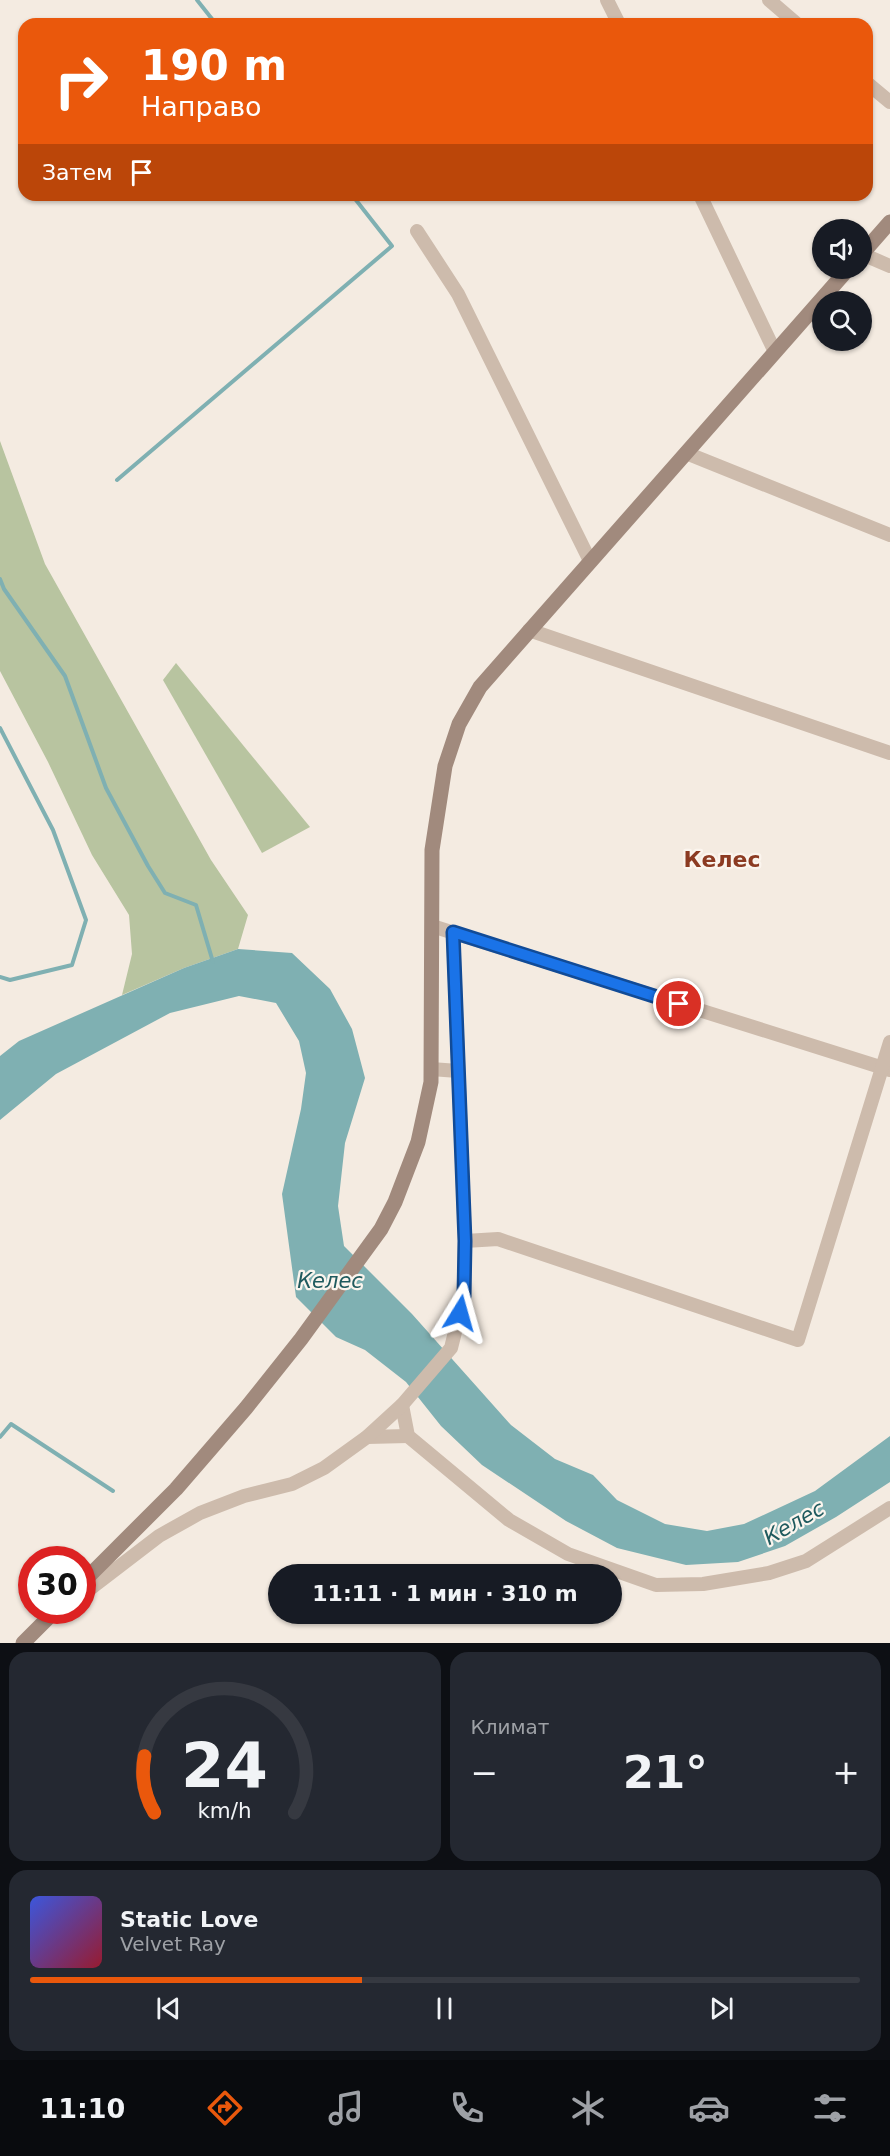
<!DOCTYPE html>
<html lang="ru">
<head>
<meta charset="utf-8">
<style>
	:root { --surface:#171b24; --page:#242831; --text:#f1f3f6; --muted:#9ea1a6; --line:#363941; --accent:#ea580c }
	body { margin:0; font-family:"DejaVu Sans",sans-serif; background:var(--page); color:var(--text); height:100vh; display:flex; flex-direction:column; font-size:22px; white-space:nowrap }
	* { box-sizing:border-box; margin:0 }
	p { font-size:20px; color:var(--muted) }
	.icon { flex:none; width:33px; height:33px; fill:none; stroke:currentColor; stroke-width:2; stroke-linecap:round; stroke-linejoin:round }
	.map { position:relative; height:1643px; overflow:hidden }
	.side { display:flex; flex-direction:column; gap:9px; padding:9px; background:#0d0f14; flex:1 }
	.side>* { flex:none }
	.banner { position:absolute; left:18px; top:18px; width:855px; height:183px; border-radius:18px; box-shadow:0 2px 4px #0004; background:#ea580c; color:#fff; overflow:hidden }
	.fabs { position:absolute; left:812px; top:219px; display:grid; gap:12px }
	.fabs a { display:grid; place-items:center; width:60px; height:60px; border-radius:50%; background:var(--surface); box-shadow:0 2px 4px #0004; font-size:30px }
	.speed { position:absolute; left:18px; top:1546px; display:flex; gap:12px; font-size:30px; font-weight:700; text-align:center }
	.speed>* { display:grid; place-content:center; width:78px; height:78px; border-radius:50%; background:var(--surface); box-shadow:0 2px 4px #0004; line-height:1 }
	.speed .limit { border:9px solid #d22; background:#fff; color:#111 }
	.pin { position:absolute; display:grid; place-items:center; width:51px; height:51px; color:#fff; margin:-26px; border:3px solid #fff; border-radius:50%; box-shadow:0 2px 6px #0007 }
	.me { position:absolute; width:66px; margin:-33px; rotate:8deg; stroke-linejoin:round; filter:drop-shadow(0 0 4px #0008) }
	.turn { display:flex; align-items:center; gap:21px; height:126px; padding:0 24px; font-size:27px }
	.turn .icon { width:78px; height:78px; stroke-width:2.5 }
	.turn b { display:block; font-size:42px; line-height:51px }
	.then { display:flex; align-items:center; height:57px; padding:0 24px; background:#0003; gap:12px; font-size:22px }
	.big { font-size:45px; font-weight:700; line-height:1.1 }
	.side .card { flex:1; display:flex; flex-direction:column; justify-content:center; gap:9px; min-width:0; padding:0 21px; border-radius:18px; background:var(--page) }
	.side .dial { align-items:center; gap:0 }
	.dial svg { height:156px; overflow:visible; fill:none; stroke:var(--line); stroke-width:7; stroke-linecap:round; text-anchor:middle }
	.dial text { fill:var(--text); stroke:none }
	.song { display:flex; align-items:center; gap:18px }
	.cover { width:72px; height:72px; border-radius:9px; background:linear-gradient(135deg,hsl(230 70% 55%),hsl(350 70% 35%)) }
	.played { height:6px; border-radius:3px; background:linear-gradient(90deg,var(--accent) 40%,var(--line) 40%) }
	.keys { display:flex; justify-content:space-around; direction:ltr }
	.heat { display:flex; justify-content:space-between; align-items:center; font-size:33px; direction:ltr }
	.side .tiles { flex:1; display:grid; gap:9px; grid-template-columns:1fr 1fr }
	.card:last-child { grid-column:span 2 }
	.trip { position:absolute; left:268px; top:1564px; width:354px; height:60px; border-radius:30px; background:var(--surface); box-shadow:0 2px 4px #0004; font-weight:700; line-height:60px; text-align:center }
	.dock { display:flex; height:96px; justify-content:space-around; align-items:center; background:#090b0e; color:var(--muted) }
	.dock .icon { width:42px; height:42px }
	.dock .current { color:var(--accent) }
	.dock b { font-size:27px; color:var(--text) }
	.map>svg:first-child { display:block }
	.green { fill:#b8c4a0 }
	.water { fill:#7fb0b2 }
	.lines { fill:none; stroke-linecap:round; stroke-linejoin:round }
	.stream { stroke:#7fb0b2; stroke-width:4 }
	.minor { stroke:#cdbbac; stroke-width:14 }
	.secondary { stroke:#a18a7d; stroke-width:15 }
	.route-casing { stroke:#114b97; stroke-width:15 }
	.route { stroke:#1a73e8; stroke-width:10 }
	.labels { text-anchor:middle; stroke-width:4.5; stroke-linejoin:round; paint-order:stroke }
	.water-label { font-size:21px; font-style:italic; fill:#1f5a5e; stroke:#fbf5ee }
	.quarter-label { font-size:22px; font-weight:bold; fill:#8c3b22; stroke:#fbf5ee }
</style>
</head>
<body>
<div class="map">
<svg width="890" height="1643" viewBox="0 0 890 1643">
	<rect width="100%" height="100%" fill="#f4ebe1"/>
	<!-- green -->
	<g class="green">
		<polygon points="0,441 45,564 211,860 248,915 238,949 184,968 122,995 132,954 129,915 92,855 48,762 0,671"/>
		<polygon points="176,663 310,827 262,853 163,680"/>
	</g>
	<!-- water -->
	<polygon class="water" points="238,949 292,953 330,989 352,1029 365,1078 345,1143 338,1206 344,1246 412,1314 511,1425 555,1459 593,1475 617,1500 665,1524 707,1531 744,1524 815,1491 890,1436 890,1482 836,1517 785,1546 738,1562 686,1565 617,1548 566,1521 482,1465 441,1426 406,1382 365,1350 336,1337 296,1297 282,1194 301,1109 306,1073 299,1041 276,1003 239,996 170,1013 56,1074 0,1120 0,1056 19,1041 184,968"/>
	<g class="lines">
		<!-- stream -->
		<g class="stream">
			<polyline points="197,0 216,24"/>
			<polyline points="117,480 392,246 352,195"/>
			<polyline points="0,579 4,589 65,676 106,788 148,866 165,893 196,905 213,962"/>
			<polyline points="0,728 53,830 86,920 72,965 10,980 0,977"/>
			<polyline points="0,1437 11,1424 113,1491"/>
		</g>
		<!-- minor -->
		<g class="minor">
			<polyline points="607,0 619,24"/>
			<polyline points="769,0 797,24"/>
			<polyline points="867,83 890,102"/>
			<polyline points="700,195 775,352"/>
			<polyline points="417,231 458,294 590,561"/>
			<polyline points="862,254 890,266"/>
			<polyline points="686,453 890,535"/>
			<polyline points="529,630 890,753"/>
			<polyline points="432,926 890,1070"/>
			<polyline points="431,1069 458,1071"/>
			<polyline points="465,1241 498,1239 798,1340 890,1042"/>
			<polyline points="402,1405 408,1436 509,1520 568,1554 656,1585 703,1584 769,1573 806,1561 890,1508"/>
			<polyline points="367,1437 408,1436"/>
			<polyline points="82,1595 159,1536 200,1513 244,1496 292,1484 324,1468 367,1437 402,1405 451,1348 464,1296 465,1241 453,932"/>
		</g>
		<!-- secondary -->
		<g class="secondary">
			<polyline points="861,255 890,222"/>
			<polyline points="82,1583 176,1489 246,1408 301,1339 381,1229 395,1202 418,1142 431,1082 432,850 445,766 459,724 480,687 849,268"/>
			<polyline points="23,1643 55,1611"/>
		</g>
	</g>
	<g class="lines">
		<defs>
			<polyline id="route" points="460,1313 464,1296 465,1241 453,932 679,1004"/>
		</defs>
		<!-- route casing -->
		<use href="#route" class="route-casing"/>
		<!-- route -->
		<use href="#route" class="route"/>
	</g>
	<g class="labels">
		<!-- water labels -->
		<g class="water-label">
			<text x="330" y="1288">Келес</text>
			<text transform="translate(794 1523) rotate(-30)" y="7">Келес</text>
		</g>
		<!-- quarter labels -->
		<g class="quarter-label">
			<text x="722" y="867">Келес</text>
		</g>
	</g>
</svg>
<div class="fabs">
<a><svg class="icon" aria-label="sound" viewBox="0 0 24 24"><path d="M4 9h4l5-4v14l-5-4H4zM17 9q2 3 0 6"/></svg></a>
<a><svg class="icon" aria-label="search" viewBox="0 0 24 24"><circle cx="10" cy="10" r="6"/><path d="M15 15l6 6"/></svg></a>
</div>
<div class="speed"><div class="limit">30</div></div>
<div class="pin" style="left:679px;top:1004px;background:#d93025"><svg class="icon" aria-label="arrive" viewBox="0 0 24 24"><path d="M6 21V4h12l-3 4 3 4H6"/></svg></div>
<svg class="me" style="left:460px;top:1313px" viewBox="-20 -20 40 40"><path d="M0-17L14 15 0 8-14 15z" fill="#1a73e8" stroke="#fff" stroke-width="4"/></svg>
<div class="trip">11:11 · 1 мин · 310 m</div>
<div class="banner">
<div class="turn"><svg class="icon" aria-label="right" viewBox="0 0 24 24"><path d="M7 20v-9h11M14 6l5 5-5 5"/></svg><div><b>190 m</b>Направо</div></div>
<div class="then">Затем<svg class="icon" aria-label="arrive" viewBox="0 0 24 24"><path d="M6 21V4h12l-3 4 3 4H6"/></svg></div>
</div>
</div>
<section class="side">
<div class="tiles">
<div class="card dial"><svg viewBox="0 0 100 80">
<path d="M14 69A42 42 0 1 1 86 69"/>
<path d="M14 69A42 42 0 0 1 9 40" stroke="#ea580c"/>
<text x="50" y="56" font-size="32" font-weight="700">24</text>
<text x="50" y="72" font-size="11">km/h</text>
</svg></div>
<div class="card"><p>Климат</p>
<div class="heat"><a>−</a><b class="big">21°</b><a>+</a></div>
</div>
<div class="card">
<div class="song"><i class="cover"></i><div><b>Static Love</b><p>Velvet Ray</p></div></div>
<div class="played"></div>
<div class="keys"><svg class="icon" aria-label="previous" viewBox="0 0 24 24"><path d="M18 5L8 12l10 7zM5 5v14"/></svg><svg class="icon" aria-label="pause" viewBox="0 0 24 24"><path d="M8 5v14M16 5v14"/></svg><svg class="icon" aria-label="next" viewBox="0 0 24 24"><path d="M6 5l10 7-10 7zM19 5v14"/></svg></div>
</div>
</div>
</section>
<nav class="dock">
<b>11:10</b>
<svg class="icon current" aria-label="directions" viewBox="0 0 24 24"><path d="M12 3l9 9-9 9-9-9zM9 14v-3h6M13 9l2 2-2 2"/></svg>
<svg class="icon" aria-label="music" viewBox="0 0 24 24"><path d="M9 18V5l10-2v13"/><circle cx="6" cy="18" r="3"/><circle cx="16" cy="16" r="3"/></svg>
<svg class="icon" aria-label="phone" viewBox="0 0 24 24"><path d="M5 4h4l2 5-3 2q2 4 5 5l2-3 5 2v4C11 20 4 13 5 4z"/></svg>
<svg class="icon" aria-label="climate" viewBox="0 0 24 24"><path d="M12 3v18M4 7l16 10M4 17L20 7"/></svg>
<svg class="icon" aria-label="car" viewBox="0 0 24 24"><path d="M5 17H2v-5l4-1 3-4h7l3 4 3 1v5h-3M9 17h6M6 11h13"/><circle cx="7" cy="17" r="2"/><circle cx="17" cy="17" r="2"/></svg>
<svg class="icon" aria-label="filters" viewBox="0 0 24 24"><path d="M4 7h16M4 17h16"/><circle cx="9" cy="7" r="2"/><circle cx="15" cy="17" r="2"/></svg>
</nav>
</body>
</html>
